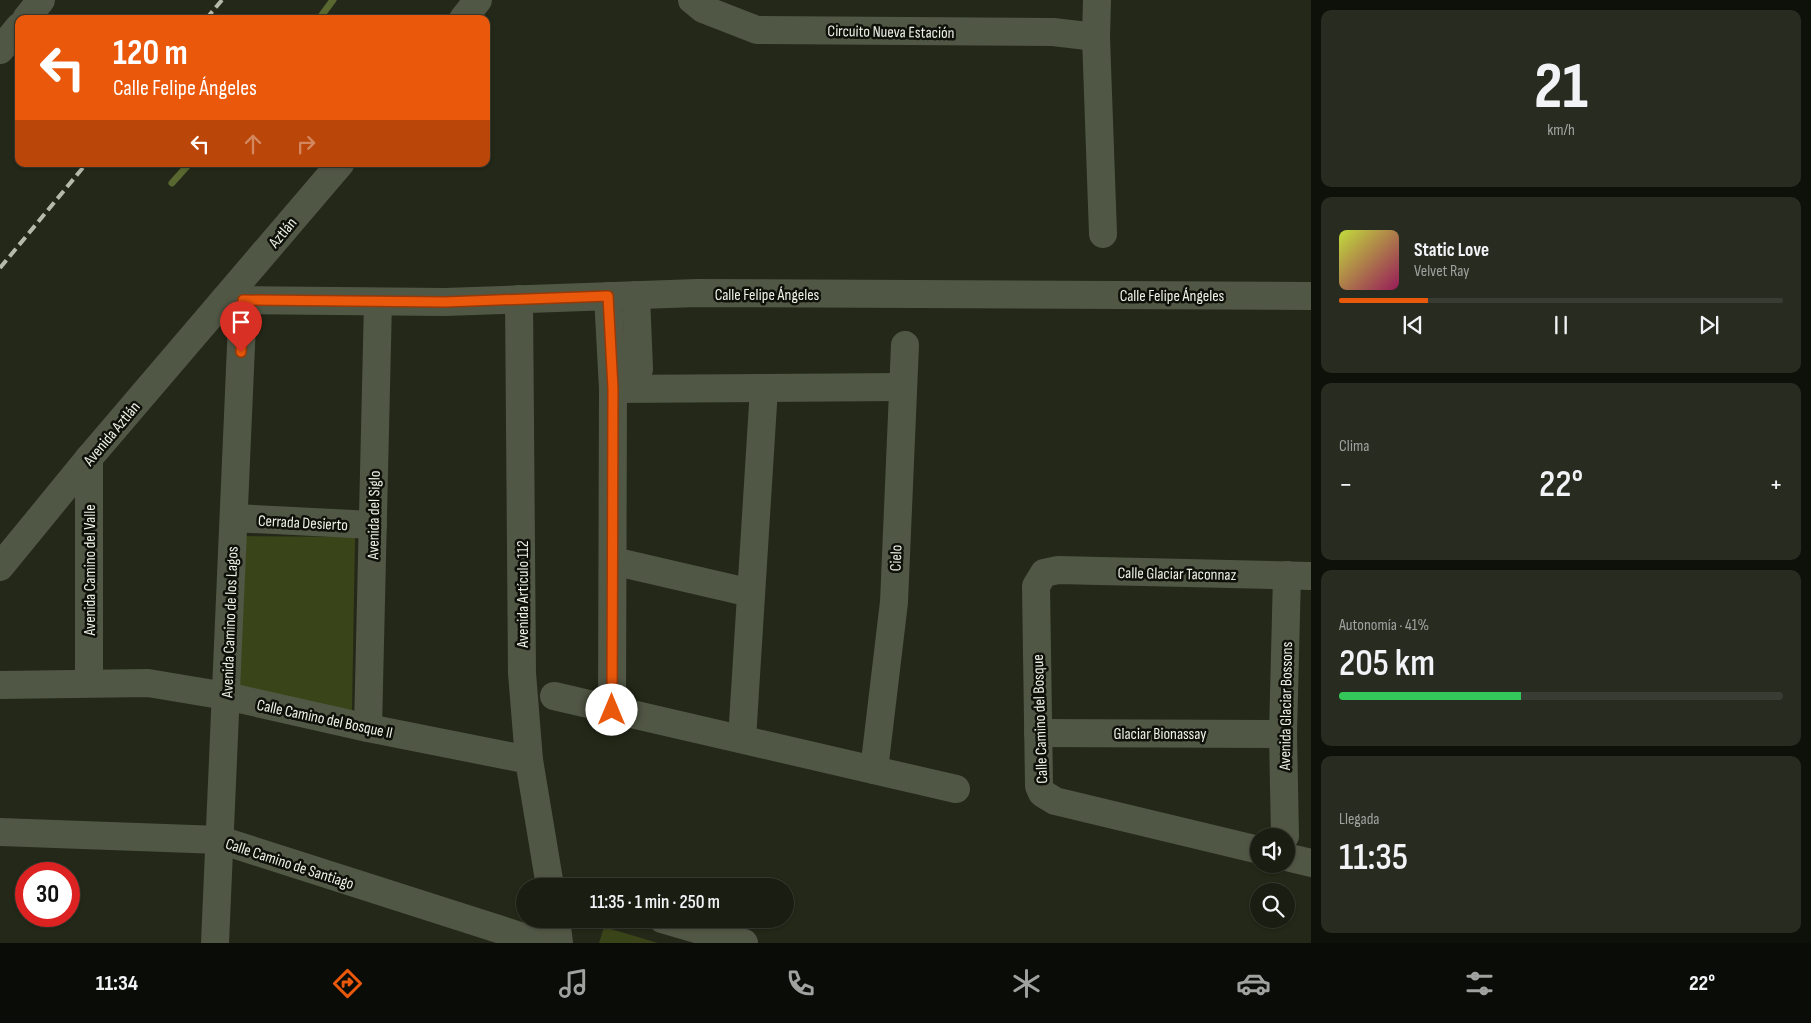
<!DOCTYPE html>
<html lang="es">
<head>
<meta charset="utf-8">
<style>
	:root { --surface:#1a1e12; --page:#272b20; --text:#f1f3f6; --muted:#9fa29f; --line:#383c32; --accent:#ea580c }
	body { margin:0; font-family:"Sofia Sans Condensed",sans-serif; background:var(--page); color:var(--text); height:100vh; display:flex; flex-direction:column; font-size:19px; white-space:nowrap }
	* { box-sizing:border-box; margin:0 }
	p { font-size:16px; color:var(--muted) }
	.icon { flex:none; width:28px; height:28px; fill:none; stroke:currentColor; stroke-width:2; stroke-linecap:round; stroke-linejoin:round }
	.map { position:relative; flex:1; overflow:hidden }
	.side { display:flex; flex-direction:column; gap:10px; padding:10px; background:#0e100a; width:500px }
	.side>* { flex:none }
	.hud { position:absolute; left:15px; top:15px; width:475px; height:152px; border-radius:10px; box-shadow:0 1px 4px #0004,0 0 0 1px var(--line); background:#ea580c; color:#fff; overflow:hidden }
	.controls { position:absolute; left:1250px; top:828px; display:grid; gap:10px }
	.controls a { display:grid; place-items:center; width:45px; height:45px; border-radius:50%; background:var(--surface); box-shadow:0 1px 4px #0004,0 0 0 1px var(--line); font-size:25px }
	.speed { position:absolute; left:15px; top:862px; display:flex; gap:10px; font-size:25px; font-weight:700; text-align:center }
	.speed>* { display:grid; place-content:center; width:65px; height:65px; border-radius:50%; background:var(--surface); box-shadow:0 1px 4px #0004,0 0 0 1px var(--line); line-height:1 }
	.speed .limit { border:8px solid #d22; background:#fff; color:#111 }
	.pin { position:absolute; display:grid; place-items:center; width:42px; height:42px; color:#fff; margin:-51px -21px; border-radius:50% 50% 50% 0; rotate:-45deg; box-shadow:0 0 5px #0007 }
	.pin .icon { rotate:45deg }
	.me { position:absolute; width:55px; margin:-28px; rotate:0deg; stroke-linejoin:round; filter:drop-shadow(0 0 4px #0008) }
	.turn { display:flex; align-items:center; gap:18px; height:105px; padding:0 15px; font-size:22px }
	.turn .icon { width:65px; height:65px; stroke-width:2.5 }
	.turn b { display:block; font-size:35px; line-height:42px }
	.lanes { display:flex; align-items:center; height:48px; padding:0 15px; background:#0003; justify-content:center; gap:25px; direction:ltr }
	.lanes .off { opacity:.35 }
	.big { font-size:38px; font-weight:600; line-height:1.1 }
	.side .tile { flex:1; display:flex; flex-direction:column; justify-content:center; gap:8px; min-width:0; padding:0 18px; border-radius:10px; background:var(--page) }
	.side .dial { align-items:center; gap:0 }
	.dial b { font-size:65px; line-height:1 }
	.song { display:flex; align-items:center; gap:15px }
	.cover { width:60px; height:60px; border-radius:8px; background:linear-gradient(135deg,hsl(70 70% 55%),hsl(330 70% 35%)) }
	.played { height:5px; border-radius:2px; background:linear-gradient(90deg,var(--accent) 20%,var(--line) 20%) }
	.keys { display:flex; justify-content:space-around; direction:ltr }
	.heat { display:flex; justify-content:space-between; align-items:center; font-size:28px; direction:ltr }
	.charge { height:8px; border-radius:4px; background:linear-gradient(90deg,#34c759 41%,var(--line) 0) }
	.trip { position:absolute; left:516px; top:878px; width:278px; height:50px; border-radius:25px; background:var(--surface); box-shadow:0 1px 4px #0004,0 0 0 1px var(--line); font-weight:600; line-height:50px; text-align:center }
	.menu { display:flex; height:80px; justify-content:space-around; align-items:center; background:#0a0c07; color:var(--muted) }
	.menu .icon { width:35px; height:35px }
	.menu .on { color:var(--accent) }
	.menu b { font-size:22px; color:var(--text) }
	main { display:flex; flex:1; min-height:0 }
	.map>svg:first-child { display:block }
	.green { fill:#394518 }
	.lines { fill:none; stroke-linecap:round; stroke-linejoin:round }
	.stream { stroke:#596830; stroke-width:7 }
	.minor { stroke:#515745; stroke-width:28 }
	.rail { stroke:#b6baad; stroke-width:4; stroke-dasharray:10 5; stroke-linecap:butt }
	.route-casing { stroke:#983908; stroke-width:12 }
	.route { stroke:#ea580c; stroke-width:9 }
	.labels { text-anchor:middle; stroke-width:5; stroke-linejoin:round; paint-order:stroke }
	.street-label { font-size:16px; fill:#ecf0e5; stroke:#0e1009 }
</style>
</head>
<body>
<main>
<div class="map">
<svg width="1311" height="943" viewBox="0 0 1311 943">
	<rect width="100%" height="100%" fill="#232818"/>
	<!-- green -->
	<g class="green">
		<polygon points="239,536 355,537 352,711 236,688"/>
		<polygon points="604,927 658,943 599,943"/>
	</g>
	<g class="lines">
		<!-- stream -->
		<g class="stream">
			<polyline points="319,19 333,0"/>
			<polyline points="172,183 189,164"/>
		</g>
		<!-- minor -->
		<g class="minor">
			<polyline points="692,0 703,9 757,30 1053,32 1096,37"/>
			<polyline points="1097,0 1096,37 1103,234"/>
			<polyline points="26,19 41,0"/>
			<polyline points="463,19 478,0"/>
			<polyline points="0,50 19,27"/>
			<polyline points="608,296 613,389 612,710"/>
			<polyline points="519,299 522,673 529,760 550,886"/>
			<polyline points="224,300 445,302 697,293 1311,296"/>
			<polyline points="613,389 903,387"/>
			<polyline points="613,389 639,369 636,295"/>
			<polyline points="234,518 373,525"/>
			<polyline points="613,561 751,593"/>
			<polyline points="0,567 89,458 340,164"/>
			<polyline points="89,683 89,458"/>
			<polyline points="0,685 148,683 226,696 368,728 529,760"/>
			<polyline points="554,696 956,789"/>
			<polyline points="368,728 378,302"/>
			<polyline points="1038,733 1283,734"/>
			<polyline points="742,739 764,388"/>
			<polyline points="874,770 894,602 905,345"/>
			<polyline points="0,832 220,840 542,943"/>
			<polyline points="1285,836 1283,734 1287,575"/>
			<polyline points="1259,850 1055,801 1042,793 1039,786 1036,586 1044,573 1058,570 1311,576"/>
			<polyline points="1286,857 1311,863"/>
			<polyline points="556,919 559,943"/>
			<polyline points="662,919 744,943"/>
			<polyline points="215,943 243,300"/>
		</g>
		<!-- rail -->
		<g class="rail">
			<polyline points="206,19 222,0"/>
			<polyline points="0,268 86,164"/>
		</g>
	</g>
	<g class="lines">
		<defs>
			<polyline id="route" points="241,352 243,300 445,302 608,296 613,389 612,710"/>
		</defs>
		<!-- route casing -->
		<use href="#route" class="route-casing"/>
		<!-- route -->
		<use href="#route" class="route"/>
	</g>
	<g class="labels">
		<!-- street labels -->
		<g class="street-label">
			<text transform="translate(891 31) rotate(1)" y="6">Circuito Nueva Estación</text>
			<text transform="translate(282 232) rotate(-50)" y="6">Aztlán</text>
			<text x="767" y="300">Calle Felipe Ángeles</text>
			<text x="1172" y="301">Calle Felipe Ángeles</text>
			<text transform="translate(111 433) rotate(-50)" y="6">Avenida Aztlán</text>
			<text transform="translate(373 515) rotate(-89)" y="6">Avenida del Siglo</text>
			<text transform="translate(303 522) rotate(3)" y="6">Cerrada Desierto</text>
			<text transform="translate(895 558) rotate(-88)" y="6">Cielo</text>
			<text transform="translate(89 570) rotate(-90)" y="6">Avenida Camino del Valle</text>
			<text transform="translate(1177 573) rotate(1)" y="6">Calle Glaciar Taconnaz</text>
			<text transform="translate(522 594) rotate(-90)" y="6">Avenida Artículo 112</text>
			<text transform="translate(229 622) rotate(-88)" y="6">Avenida Camino de los Lagos</text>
			<text transform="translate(1285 706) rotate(-89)" y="6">Avenida Glaciar Bossons</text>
			<text transform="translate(325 718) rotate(12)" y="6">Calle Camino del Bosque II</text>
			<text transform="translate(1039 719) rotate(-92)" y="6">Calle Camino del Bosque</text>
			<text x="1160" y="739">Glaciar Bionassay</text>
			<text transform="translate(290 863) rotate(18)" y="6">Calle Camino de Santiago</text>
		</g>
	</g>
</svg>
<div class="controls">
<a><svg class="icon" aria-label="sound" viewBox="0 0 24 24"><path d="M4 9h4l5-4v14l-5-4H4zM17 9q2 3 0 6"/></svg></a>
<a><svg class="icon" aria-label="search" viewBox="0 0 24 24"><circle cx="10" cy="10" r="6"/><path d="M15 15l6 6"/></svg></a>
</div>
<div class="speed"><div class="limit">30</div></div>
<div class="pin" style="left:241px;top:352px;background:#d93025"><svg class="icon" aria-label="arrive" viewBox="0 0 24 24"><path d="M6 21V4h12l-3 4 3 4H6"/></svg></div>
<svg class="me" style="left:612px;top:710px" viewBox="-20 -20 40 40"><circle r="19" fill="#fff"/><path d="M0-13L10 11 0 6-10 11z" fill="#ea580c"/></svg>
<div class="trip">11:35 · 1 min · 250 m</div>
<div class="hud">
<div class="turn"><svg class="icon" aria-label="left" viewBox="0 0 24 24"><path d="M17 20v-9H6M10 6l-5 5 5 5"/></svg><div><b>120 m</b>Calle Felipe Ángeles</div></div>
<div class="lanes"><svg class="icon" aria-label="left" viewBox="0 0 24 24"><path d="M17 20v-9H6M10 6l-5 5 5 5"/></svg><svg class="icon off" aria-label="ahead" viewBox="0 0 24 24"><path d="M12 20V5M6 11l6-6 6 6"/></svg><svg class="icon off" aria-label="right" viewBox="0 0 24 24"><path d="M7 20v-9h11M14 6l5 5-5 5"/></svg></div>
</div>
</div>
<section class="side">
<div class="tile dial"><b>21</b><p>km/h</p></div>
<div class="tile">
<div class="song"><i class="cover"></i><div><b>Static Love</b><p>Velvet Ray</p></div></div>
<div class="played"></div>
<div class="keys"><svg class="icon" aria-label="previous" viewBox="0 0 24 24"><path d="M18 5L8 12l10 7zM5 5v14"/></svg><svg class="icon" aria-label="pause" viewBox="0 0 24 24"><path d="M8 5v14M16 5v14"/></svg><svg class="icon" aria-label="next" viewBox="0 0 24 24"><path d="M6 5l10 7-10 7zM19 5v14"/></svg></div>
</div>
<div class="tile"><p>Clima</p>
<div class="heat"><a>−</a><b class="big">22°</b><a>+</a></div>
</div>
<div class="tile"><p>Autonomía · 41%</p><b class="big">205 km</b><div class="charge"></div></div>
<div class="tile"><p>Llegada</p><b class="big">11:35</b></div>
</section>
</main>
<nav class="menu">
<b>11:34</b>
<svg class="icon on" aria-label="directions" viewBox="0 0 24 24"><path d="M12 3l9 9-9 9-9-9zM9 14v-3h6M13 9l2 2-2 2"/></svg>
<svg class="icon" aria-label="music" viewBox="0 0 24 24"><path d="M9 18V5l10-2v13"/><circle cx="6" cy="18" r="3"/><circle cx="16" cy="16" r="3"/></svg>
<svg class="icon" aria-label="phone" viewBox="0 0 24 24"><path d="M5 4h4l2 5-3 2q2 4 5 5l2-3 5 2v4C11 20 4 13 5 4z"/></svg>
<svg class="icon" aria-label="climate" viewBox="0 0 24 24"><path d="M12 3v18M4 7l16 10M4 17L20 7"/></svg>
<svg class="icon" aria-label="car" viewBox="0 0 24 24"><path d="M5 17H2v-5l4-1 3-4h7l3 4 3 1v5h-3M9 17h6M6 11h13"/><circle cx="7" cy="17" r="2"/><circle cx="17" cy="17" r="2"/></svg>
<svg class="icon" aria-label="filters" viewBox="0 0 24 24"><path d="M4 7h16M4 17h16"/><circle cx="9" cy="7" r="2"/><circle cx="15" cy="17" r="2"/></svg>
<b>22°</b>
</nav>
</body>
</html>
